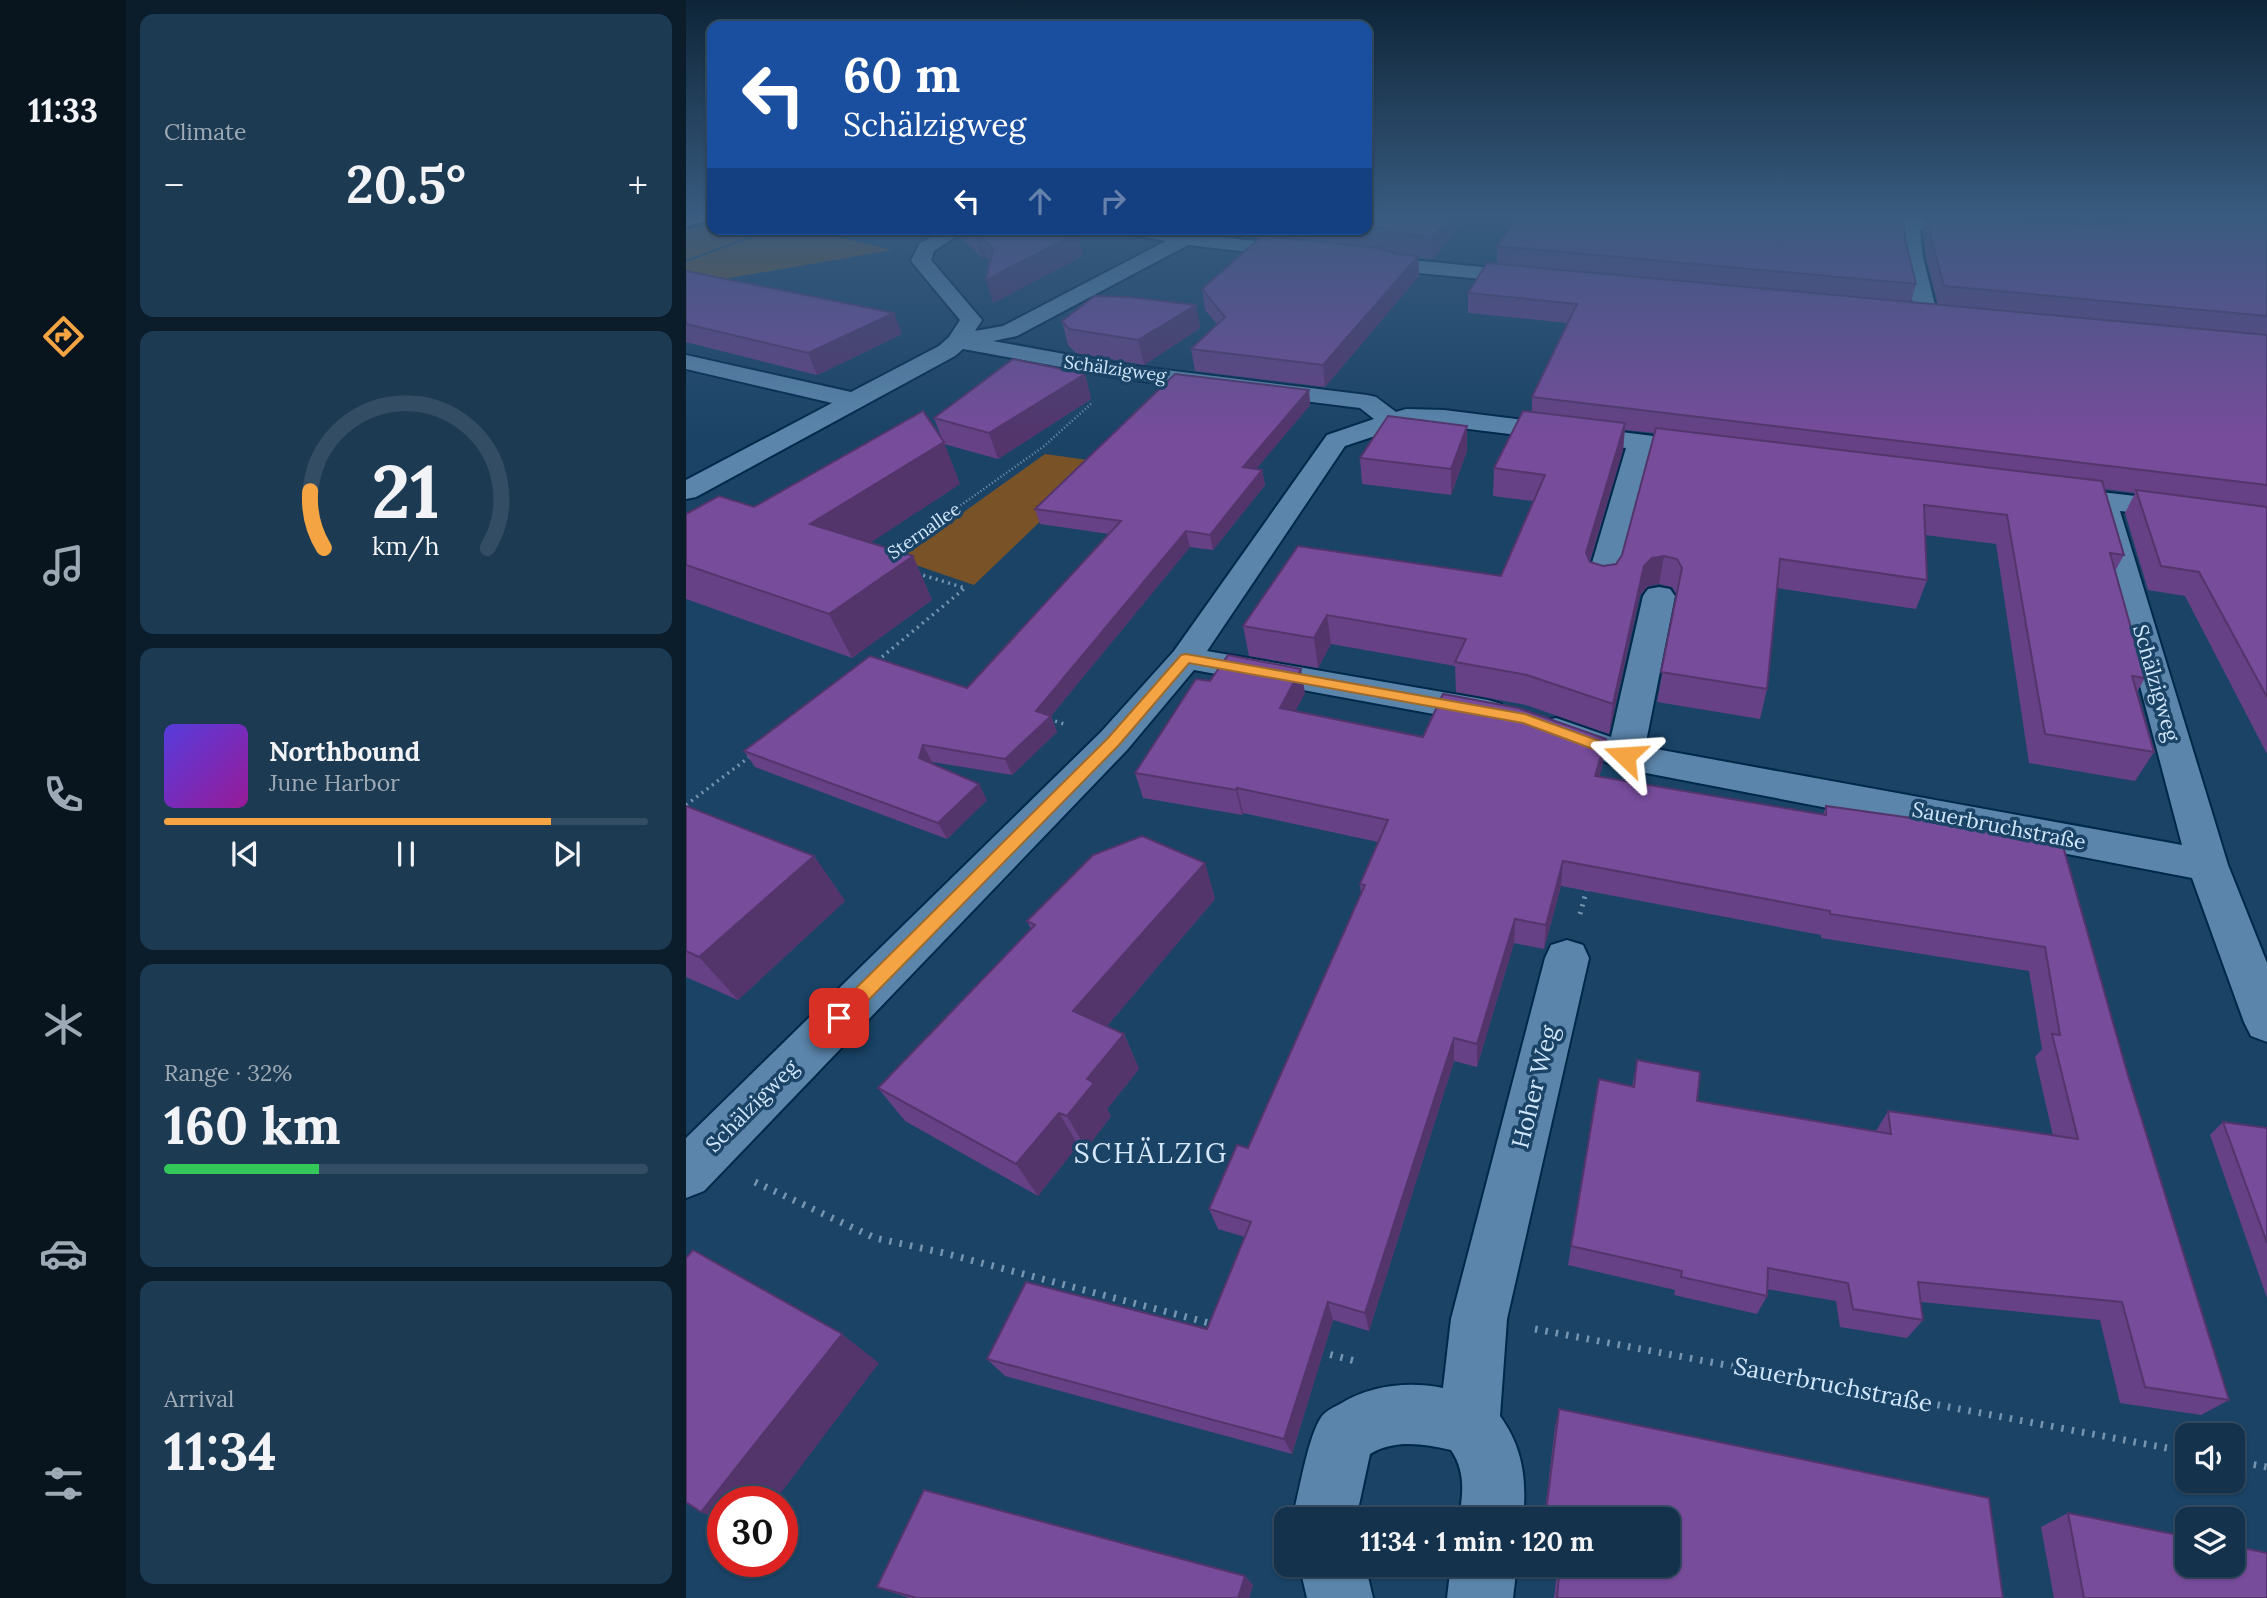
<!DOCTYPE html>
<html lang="en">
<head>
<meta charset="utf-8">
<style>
	:root { --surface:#14324c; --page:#1d3a53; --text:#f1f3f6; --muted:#9daab5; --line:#334d64; --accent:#f4a443 }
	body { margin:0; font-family:Lora,serif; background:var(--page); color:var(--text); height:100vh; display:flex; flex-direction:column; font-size:26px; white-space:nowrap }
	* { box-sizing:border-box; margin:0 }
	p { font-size:23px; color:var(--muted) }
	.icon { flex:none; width:38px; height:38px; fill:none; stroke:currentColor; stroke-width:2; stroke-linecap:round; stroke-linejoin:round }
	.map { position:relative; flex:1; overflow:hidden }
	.side { display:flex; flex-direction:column; gap:14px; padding:14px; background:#0b1c2a; width:560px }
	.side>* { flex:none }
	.top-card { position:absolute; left:21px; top:21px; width:665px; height:214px; border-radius:14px; box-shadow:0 2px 5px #0004,0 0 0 2px var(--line); background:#1a4fa0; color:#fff; overflow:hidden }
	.buttons { position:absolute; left:1489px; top:1423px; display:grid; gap:14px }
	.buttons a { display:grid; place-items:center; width:70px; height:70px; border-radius:14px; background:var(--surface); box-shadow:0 2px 5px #0004,0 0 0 2px var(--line); font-size:35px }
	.speed { position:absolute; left:21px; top:1486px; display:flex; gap:14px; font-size:35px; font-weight:700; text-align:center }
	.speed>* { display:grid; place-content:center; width:91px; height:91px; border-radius:50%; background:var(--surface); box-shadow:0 2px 5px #0004,0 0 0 2px var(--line); line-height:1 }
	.speed .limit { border:10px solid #d22; background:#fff; color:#111 }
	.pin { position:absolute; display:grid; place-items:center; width:60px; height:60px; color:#fff; margin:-30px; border-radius:14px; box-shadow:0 4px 10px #0006 }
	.me { position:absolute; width:77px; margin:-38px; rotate:290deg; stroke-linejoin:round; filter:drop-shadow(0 0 5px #0008) }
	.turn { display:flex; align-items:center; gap:24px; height:147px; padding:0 21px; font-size:32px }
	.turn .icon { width:91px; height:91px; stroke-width:2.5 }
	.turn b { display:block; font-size:49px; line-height:60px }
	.lanes { display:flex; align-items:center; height:66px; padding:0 21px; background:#0003; justify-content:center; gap:35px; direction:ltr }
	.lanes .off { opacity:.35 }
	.big { font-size:52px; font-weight:800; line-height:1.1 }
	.side .widget { flex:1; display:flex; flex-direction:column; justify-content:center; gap:10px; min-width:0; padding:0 24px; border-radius:14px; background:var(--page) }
	.side .dial { align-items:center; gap:0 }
	.dial svg { height:182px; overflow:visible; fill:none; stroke:var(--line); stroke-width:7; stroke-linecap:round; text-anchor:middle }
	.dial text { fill:var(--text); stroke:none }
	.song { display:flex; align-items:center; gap:21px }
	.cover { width:84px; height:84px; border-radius:10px; background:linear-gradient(135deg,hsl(250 70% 55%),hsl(300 70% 35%)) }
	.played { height:7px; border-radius:4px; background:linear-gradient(90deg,var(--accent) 80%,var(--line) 80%) }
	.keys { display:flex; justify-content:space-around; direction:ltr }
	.heat { display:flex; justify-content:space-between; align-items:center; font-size:38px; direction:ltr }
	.charge { height:10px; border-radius:5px; background:linear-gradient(90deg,#34c759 32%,var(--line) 0) }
	.trip { position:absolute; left:588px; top:1507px; width:406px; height:70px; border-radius:14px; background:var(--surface); box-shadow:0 2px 5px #0004,0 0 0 2px var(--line); font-weight:800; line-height:70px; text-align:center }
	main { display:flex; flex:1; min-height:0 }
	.menu { display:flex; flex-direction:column; width:126px; justify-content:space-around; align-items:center; background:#08141e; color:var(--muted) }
	.menu .icon { width:49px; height:49px }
	.menu .current { color:var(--accent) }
	.menu b { font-size:32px; color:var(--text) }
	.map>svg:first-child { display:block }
	.green { fill:#795327 }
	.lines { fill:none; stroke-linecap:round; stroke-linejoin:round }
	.minor-casing { stroke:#002849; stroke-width:4 }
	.major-casing { stroke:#002849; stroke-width:4 }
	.path-far3 { stroke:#7595b1; stroke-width:2.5; stroke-dasharray:1 2.5; stroke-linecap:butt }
	.path-far2 { stroke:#7595b1; stroke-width:3.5; stroke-dasharray:2 4.5; stroke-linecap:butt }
	.path-far1 { stroke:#7595b1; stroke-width:5; stroke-dasharray:2 6; stroke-linecap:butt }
	.path { stroke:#7595b1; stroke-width:7; stroke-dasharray:2.5 8; stroke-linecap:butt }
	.minor { fill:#5b85ab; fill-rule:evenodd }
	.major { fill:#a26e8d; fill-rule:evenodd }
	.wall { fill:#664185; fill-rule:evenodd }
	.shaded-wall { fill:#53356c }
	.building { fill:#774c9b; stroke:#53356c; stroke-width:2 }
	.route { fill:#f4a443; stroke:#9f6b2c; stroke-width:2 }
	.labels { text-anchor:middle; stroke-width:7; stroke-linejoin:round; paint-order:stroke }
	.far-street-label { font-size:18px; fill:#d0e6fb; stroke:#1a4366 }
	.street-label { font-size:21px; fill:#d0e6fb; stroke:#1a4366 }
	.near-street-label { font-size:24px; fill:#d0e6fb; stroke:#1a4366 }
	.near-quarter-label { font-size:28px; letter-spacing:2px; fill:#d5e7f8; stroke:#1a4366 }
</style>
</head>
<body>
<main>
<nav class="menu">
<b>11:33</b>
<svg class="icon current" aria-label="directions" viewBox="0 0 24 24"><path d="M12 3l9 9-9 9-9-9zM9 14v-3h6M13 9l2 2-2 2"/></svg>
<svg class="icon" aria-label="music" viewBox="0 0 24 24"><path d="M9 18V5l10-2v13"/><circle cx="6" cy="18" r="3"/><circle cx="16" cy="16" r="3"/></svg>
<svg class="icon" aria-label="phone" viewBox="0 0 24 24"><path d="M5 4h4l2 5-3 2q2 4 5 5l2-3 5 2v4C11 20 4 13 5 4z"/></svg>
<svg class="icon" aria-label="climate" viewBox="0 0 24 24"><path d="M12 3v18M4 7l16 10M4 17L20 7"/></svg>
<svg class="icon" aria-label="car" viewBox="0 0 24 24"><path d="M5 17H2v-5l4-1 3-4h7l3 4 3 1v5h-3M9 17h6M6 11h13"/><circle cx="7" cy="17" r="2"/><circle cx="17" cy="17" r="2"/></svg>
<svg class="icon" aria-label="filters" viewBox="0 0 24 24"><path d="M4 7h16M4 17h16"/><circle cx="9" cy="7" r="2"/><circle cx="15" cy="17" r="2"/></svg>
</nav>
<section class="side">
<div class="widget"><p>Climate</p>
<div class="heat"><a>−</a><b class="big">20.5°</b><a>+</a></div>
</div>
<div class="widget dial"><svg viewBox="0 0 100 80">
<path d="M14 69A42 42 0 1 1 86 69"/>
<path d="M14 69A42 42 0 0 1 8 44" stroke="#f4a443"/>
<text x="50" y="56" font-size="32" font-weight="700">21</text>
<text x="50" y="72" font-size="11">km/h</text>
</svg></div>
<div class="widget">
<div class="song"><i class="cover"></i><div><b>Northbound</b><p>June Harbor</p></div></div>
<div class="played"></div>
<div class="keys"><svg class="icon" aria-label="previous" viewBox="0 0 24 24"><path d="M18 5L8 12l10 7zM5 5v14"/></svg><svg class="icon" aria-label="pause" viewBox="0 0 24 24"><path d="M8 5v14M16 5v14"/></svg><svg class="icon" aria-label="next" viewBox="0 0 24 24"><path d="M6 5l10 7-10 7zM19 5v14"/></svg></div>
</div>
<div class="widget"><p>Range · 32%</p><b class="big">160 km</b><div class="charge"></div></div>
<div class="widget"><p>Arrival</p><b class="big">11:34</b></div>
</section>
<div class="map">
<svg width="1581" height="1598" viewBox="0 0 1581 1598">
	<rect width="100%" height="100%" fill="#1a4366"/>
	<!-- green -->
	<g class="green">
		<polygon points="26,219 26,229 84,229 0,260 0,228"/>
		<polygon points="75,234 142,235 206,250 26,281 0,275 0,262"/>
		<polygon points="359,454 416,462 288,585 212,559"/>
	</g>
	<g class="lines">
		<defs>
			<g id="minor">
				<polygon points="1068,213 1153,213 1291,221 1300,227 1291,233 1234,229 1237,257 1251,313 1248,318 1232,318 1229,313 1217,257 1215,228 1077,218"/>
				<polygon points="258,229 281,229 248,251 245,260 296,320 289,331 317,326 480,241 436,233 434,229 475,229 496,233 505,230 514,235 615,246 625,252 615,258 502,245 331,336 307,341 440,365 681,395 690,397 710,412 720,409 758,410 1016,442 1025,444 1029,450 1025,456 1016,458 965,452 930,583 926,590 915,592 904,590 900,583 940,448 758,426 722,425 659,446 521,651 802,700 815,704 820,712 815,720 802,724 508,670 441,750 18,1191 0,1198 0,1138 415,732 488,651 641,435 688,419 674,408 440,379 277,349 269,356 10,497 0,499 0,480 146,403 0,369 0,355 165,392 253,346 263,337 274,320 225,261 233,244"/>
				<polygon points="682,252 715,259 847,272 854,274 857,278 854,282 847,284 711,271 675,262 672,258 675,254"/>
				<polygon points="1371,487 1581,511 1581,529 1434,511 1542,865 1581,963 1581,1042 1565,1036 1558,1022 1506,878 939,769 857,739 852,730 857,721 870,718 925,737 957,596 962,589 973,587 984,589 989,596 959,747 1496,845 1407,508 1361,501 1357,495 1361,489"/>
				<path d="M 881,940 L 897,945 L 903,958 L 821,1319 L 814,1416 C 837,1448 841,1480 837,1519 L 773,1519 C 777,1493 780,1472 765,1450 C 738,1444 709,1439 684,1454 L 670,1519 L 606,1519 C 613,1494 622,1435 636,1416 C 640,1411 648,1407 654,1404 C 685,1385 722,1381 757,1388 L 765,1319 L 859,958 L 865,945 Z"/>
				<polygon points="613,1564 679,1564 687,1598 621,1598"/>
				<polygon points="765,1564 831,1564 827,1598 761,1598"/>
			</g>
			<polygon id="major" points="10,213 26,213 26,219 0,227 0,216"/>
		</defs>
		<!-- minor casing -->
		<use href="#minor" class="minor-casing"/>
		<!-- major casing -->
		<use href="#major" class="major-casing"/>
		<!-- path-far3 -->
		<polyline class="path-far3" points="206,554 357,447 406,403"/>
		<!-- path-far2 -->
		<g class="path-far2">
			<polyline points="191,661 279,588 230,573"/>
			<polyline points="363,719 381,725"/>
			<polyline points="0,805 66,755"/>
		</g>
		<!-- path-far1 -->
		<polyline class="path-far1" points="894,914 902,885"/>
		<!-- path -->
		<g class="path">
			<polyline points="69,1182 189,1238 258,1253 527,1324"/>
			<polyline points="849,1329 1502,1452"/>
			<polyline points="634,1352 673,1362"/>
			<polyline points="1547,1461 1581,1467"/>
		</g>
		<!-- minor -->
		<use href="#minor" class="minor"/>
		<!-- major -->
		<use href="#major" class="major"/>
	</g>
	<!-- wall -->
	<g class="wall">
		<polygon points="681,213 786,213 747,259 732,258 733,276 639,387 509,371 505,349 531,324 519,310 516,289 573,238 543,235 542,229 681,229"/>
		<path d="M 833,213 L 1480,213 L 1417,226 L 1419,226 L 1480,213 L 1581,213 L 1581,754 L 1499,596 L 1462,590 L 1439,513 L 1449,493 L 1418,489 L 1438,555 L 1429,571 L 1459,678 L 1451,692 L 1468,752 L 1449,781 L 1343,763 L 1310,544 L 1239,535 L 1241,580 L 1230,609 L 1091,588 L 1081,689 L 1074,719 L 971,702 L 991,595 L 986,587 L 973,584 L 962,586 L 954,595 L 923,734 L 840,705 L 770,692 L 769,666 L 645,644 L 632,668 L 563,656 L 557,626 L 815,576 L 847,501 L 807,496 L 808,468 L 846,412 L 846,397 L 882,323 L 782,313 L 782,293 L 811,264 L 811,246 ZM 1217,215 L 1241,216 L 1237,232 L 1240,257 L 1252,305 L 1225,302 L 1230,284 L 1219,239 ZM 939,430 L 969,433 L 936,555 L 930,564 L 917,566 L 904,562 L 904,561 L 937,450 Z"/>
		<polygon points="272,229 390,229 397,256 307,303 304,261 300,258 296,258 274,237"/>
		<polygon points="0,271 216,334 131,375 0,342"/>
		<polygon points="510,305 514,328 458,365 390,353 382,345 376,321"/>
		<polygon points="399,374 405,399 312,459 258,444 248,418"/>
		<polygon points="623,390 624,405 570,469 576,470 579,485 527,550 504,547 365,716 371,732 326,775 246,762 245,763 301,800 261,839 69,767 58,751 281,688 423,534 354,524 349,509"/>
		<polygon points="781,426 781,451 765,495 676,484 674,458"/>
		<polygon points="274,484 183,543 227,556 246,600 166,658 0,599 0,514"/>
		<polygon points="619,693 609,711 737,737 917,764 913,777 1137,815 1140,806 1375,839 1441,1072 1543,1400 1515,1415 1434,1403 1414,1320 1235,1302 1237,1320 1221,1338 1154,1327 1150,1301 1081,1289 1081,1296 1071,1314 988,1295 989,1290 882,1265 913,1079 946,1087 951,1060 1011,1101 1190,1131 1202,1111 1367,1136 1349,1057 1356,1049 1343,971 1135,938 1135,935 875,886 858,949 828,943 791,1067 768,1061 683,1331 647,1320 606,1454 319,1376 301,1359 521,1329 559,1237 532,1229 523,1209 562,1148 675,893 674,884 692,842 557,813 556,815 457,798 449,773"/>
		<polygon points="0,806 128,856 159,901 52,1000 0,977"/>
		<polygon points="519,863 529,899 421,1026 438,1034 453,1069 421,1109 425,1116 400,1149 392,1145 352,1196 219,1121 192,1088 345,929 341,921"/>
		<polygon points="1537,1122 1581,1128 1581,1298 1524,1135"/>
		<polygon points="873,1409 1317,1598 868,1598 872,1564 982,1564 982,1519 858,1519 869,1427"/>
		<polygon points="1382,1513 1581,1598 1368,1598 1355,1527"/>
		<polygon points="559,1576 567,1585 563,1598 223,1598 191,1587"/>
	</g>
	<!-- shaded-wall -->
	<g class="shaded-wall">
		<polygon points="768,213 786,213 747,259 746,237"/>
		<polygon points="1418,213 1480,213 1412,227"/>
		<polygon points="391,233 397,256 307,303 300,280"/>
		<polygon points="293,235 300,258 296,258 289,236"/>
		<polygon points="732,256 733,276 639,387 637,365"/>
		<polygon points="510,305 514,328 458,365 452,340"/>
		<polygon points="208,313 216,334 131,375 122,353"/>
		<polygon points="399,374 405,399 312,459 303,433"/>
		<polygon points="623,390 624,405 559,482 557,467"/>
		<polygon points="939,423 937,450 897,582 900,553"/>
		<polygon points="781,426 781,451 765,495 765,469"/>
		<polygon points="258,442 274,484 146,568 124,524"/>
		<polygon points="576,470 579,485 527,550 524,535"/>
		<polygon points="500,531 504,547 365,716 371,732 326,775 319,759 350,711"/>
		<polygon points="227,556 246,600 166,658 143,614"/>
		<polygon points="978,556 973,584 962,586 954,595 923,734 927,704 958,566 966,558"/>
		<polygon points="641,615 645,644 632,668 628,638"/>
		<polygon points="615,669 619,693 598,733 594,708"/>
		<polygon points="920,739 917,764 906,801 909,776"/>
		<polygon points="237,745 246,762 242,774 233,758"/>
		<polygon points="293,784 301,800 261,839 252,823"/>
		<polygon points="551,788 557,813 556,815 550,790"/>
		<polygon points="128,856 159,901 52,1000 13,957"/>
		<polygon points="877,861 875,886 858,949 860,925"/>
		<polygon points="519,863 529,899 404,1046 387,1011"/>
		<polygon points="829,919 828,943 791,1067 791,1044"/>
		<polygon points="438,1034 453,1069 421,1109 425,1116 400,1149 381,1116 401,1079"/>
		<polygon points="768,1038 768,1061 683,1331 679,1313"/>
		<polygon points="373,1113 392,1145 352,1196 330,1164"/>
		<polygon points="642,1302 647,1320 606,1454 598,1439"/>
		<polygon points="156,1334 193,1363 88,1502 37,1502 37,1521 15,1512"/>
		<polygon points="559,1576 567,1585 563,1598 552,1598"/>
	</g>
	<!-- building -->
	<g class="building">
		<polygon points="681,213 768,213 746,237 714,234 698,229 681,228"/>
		<polygon points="833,213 1217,213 1219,239 1230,284 811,246"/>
		<polygon points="1480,213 1548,213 1581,222 1581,316 1258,286 1245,238 1242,214 1419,226"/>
		<polygon points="282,229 390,229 391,233 300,280 307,248 293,235 289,236"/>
		<polygon points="576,236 693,248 710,254 732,256 637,365 505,349 539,317 516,289"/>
		<polygon points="801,263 1581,335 1581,485 846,397 891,304 782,293"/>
		<polygon points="0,271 208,313 122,353 0,324"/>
		<polygon points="409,296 443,297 510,305 452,340 383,329 376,321"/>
		<polygon points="327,359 399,374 303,433 248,418"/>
		<polygon points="489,374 623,390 557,467 576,470 524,535 500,531 350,711 365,716 319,759 237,745 233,758 293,784 252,823 58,751 184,656 281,688 435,521 349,509"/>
		<polygon points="237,411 258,442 124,524 227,556 143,614 0,565 0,514 33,496 68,507"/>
		<polygon points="837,411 939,423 900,553 904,562 917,566 930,564 936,555 970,428 1416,481 1438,555 1424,553 1459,678 1446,676 1468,752 1359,734 1321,515 1238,505 1241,580 1094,559 1081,689 975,672 996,568 991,559 978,556 966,558 958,566 927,704 841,675 769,662 780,639 641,615 628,638 557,626 612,546 815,576 859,475 808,468"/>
		<polygon points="702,416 781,426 765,469 674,458"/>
		<polygon points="1450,490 1581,507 1581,697 1513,572 1475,566"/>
		<polygon points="542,655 615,669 594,708 737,737 757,694 832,708 920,739 909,776 1140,815 1140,806 1375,839 1441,1072 1543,1400 1459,1387 1436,1302 1232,1282 1237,1320 1167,1309 1162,1283 1082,1268 1081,1296 995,1277 996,1271 885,1246 913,1079 948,1087 951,1060 1014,1072 1011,1101 1205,1134 1202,1111 1392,1139 1366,1034 1374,1035 1359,947 1144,914 1144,911 877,861 860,925 829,919 791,1044 768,1038 679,1313 642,1302 598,1439 301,1359 340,1282 521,1329 565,1222 523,1209 551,1145 562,1148 679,885 674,884 702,820 551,788 550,790 449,773 510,679 524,681"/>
		<polygon points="0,806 128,856 13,957 0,951"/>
		<polygon points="456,836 519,863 387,1011 438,1034 401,1079 408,1083 381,1116 373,1113 330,1164 192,1088 349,925 341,921 407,855"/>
		<polygon points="1537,1122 1581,1128 1581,1243"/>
		<polygon points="7,1250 156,1334 15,1512 0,1502 0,1258"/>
		<polygon points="873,1409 1303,1498 1317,1598 871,1598 874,1564 982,1564 982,1519 859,1519"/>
		<polygon points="238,1490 559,1576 552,1598 231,1598 191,1587"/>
		<polygon points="1382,1513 1502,1537 1502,1564 1547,1564 1547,1546 1581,1553 1581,1598 1398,1598"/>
	</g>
	<!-- sky -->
	<linearGradient id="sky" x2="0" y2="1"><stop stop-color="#0e2538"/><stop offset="0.49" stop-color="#385b7f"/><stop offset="1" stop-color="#385b7f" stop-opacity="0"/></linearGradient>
	<rect width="1581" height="436" fill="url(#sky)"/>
	<!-- route -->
	<polygon class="route" points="500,654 839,714 944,752 947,756 939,761 934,759 837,723 503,663 433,745 159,1024 153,1026 146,1024 143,1018 146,1012 422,738 495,655"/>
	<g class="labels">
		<!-- far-street labels -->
		<g class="far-street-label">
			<text transform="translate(429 369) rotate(8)" y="6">Schälzigweg</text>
			<text transform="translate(238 531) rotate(-35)" y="6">Sternallee</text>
		</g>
		<!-- street labels -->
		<g class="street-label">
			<text transform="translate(1470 683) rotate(74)" y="7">Schälzigweg</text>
			<text transform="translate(1313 826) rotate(11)" y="7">Sauerbruchstraße</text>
			<text transform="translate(66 1106) rotate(-45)" y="7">Schälzigweg</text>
		</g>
		<!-- near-street labels -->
		<g class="near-street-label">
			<text transform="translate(849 1087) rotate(-76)" y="8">Hoher Weg</text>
			<text transform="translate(1147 1385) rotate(11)" y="8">Sauerbruchstraße</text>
		</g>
		<!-- near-quarter labels -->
		<g class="near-quarter-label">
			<text x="465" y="1163">SCHÄLZIG</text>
		</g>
	</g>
</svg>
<div class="buttons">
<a><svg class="icon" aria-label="sound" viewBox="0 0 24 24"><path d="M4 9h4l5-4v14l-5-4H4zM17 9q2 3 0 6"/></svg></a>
<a><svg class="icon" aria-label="layers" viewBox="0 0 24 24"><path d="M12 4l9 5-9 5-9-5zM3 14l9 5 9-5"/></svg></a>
</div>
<div class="speed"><div class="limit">30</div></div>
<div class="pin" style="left:153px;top:1018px;background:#d93025"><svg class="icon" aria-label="arrive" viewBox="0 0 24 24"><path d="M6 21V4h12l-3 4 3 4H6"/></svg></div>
<svg class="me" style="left:939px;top:756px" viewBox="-20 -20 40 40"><path d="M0-17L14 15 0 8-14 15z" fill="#f4a443" stroke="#fff" stroke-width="4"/></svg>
<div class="trip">11:34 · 1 min · 120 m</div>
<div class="top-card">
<div class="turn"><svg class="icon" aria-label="left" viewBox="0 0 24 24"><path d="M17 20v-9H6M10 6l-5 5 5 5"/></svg><div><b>60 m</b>Schälzigweg</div></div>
<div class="lanes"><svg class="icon" aria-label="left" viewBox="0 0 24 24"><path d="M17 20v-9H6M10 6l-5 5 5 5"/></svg><svg class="icon off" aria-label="ahead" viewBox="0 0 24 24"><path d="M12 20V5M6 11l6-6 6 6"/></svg><svg class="icon off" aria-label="right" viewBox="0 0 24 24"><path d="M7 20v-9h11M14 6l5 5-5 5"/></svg></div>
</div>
</div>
</main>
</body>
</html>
